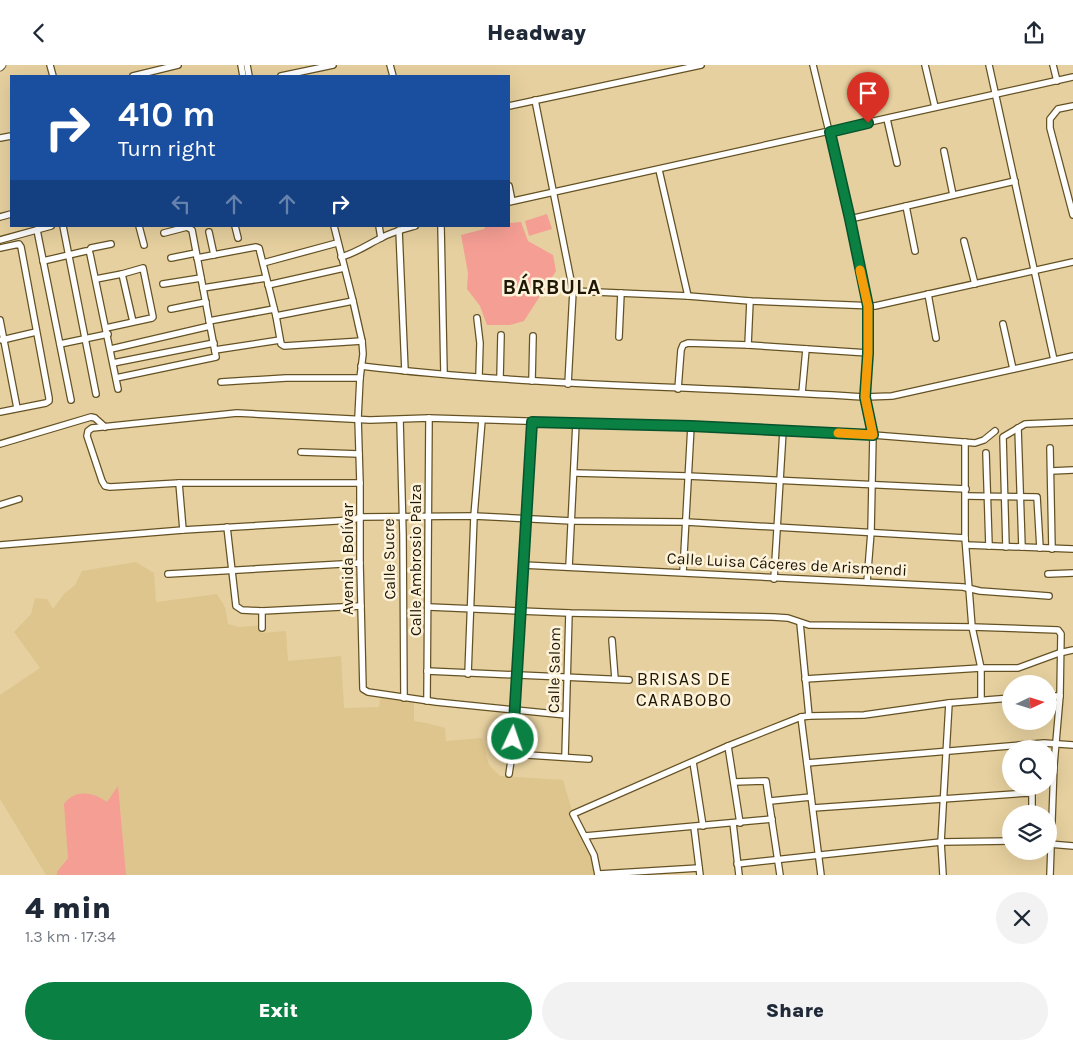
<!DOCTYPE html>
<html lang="en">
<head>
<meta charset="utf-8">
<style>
	:root { --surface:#fff; --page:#f2f2f3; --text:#1f2937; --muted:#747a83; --accent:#0b8043 }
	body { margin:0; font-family:Karla,sans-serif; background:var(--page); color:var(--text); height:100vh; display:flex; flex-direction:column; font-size:19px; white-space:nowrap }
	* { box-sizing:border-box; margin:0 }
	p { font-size:16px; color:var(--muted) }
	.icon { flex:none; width:28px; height:28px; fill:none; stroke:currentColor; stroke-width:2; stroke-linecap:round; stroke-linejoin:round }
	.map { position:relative; height:810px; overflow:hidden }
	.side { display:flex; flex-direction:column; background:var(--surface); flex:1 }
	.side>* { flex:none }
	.guide { position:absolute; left:10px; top:10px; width:500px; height:152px; border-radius:0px; box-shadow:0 5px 20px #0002; background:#1a4fa0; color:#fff; overflow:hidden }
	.needle { width:32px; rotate:86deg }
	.buttons { position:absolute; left:1002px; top:610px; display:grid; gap:10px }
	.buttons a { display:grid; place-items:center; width:55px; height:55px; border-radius:50%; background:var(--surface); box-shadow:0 5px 20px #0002; font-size:25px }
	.pin { position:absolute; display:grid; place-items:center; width:42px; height:42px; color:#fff; margin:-51px -21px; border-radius:50% 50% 50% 0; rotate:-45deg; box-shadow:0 0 5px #0007 }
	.pin .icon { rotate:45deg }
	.me { position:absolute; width:55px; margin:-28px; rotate:3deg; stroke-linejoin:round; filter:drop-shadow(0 0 4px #0008) }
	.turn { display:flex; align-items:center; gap:18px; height:105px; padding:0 25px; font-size:22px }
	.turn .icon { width:65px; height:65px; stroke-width:2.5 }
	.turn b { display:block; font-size:35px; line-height:42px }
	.lanes { display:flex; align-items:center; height:48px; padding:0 25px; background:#0003; justify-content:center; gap:25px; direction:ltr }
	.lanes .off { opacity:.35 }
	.round { display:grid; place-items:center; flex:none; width:52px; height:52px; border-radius:26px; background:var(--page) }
	.summary { display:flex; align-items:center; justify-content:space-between; height:85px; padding:0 25px }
	h1 { font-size:30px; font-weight:800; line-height:38px }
	.cta { display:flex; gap:10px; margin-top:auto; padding:10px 25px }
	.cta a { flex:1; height:58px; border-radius:30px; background:var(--accent); color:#fff; font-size:20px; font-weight:800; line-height:58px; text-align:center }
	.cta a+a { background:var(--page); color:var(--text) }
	header { display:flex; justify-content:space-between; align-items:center; height:65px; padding:0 25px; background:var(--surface); font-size:22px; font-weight:800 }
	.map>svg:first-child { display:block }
</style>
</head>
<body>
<header><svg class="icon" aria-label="back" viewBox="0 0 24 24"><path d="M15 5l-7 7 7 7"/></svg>Headway<svg class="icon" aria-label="share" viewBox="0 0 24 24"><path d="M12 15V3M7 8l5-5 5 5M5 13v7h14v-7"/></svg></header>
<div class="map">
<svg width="1073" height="810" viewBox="0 0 1073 810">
	<rect width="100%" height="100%" fill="#e6d09f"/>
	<polygon fill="#dec58d" points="136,497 154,508 156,537 217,529 225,542 228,559 239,562 261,560 261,568 286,566 288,596 341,591 344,643 379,642 380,633 414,637 414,656 426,658 445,663 446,676 482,673 489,700 500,711 563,715 573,749 594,790 596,810 46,810 0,734 0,630 40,603 14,567 31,549 35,533 47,534 53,544 64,529 75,520 82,506"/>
	<g fill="#f59e94">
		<polygon points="547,149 552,164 529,171 525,156"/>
		<polygon points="521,157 528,176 553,190 556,206 524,256 510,260 487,260 480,241 467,224 468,208 461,170 484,164 486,161 509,161 509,158"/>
		<path d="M118,721l8,89h-69v-3l11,-14 -4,-54c11,-15 29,-12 43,-2z"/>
	</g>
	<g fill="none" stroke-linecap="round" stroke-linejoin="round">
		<defs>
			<g id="minor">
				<polyline points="50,0 53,11"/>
				<polyline points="241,0 243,11"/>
				<polyline points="247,0 249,11"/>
				<polyline points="390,0 393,11"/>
				<polyline points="813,0 850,154 868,241 868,288 865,332 873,370 871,467 867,517"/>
				<polyline points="925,0 935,42"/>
				<polyline points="989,0 1054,295"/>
				<polyline points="1053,0 1057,16"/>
				<polyline points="133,11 178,0"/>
				<polyline points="281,11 333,0"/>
				<polyline points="535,35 573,226 568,319"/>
				<polyline points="509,41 701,0"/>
				<polyline points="1073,41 1058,44 1050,54 1050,63 1073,150"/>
				<polyline points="887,54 897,98"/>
				<polyline points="0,73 11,71"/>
				<polyline points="944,86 953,130"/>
				<polyline points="659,105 688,231"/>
				<polyline points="509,121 512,136"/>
				<polyline points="509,137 1073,12"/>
				<polyline points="906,141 915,186"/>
				<polyline points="0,152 11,149"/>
				<polyline points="850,154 1015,116"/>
				<polyline points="63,161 96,329"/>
				<polyline points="139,161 144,180"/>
				<polyline points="235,161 238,173"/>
				<polyline points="334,161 353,236 362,276 363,289 360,313 358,353 360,418 360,498 363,624 368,627 436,637 566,650"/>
				<polyline points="379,161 381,173"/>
				<polyline points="441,161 444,308"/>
				<polyline points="37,165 71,335"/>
				<polyline points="399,165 405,306"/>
				<polyline points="209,167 214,190"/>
				<polyline points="0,175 51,161"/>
				<polyline points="964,176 975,219"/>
				<polyline points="0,183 19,179 21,182 49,333 49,336 46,338 0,347"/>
				<polyline points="89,186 91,183 111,179"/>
				<path d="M341,192c15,-4 26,-12 40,-19 11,-6 23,-9 34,-12"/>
				<polyline points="171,193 196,188"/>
				<polyline points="197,193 256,182 259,183 276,251 281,279 284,281 362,276"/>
				<polyline points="43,196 86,186 89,186 90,189 118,324"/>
				<polyline points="263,198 337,178"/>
				<polyline points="96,214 122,209"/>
				<polyline points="163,219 201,213"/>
				<polyline points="268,220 344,203"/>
				<polyline points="203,223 266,213"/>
				<polyline points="573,226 688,231 750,236 875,241 1073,197"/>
				<polyline points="928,229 936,273"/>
				<polyline points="171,244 206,237"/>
				<polyline points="276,251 353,236"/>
				<polyline points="477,253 480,278 479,311"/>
				<polyline points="0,255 17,343"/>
				<polyline points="209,256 274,244"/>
				<polyline points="1003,259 1013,304"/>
				<polyline points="106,263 152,253 153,252 143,203 122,209 133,257"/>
				<polyline points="619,272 621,228"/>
				<polyline points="2,275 36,267"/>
				<polyline points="60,279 108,269"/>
				<polyline points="748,280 750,236"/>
				<polyline points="111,284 210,261"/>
				<polyline points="215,285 280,275"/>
				<polyline points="113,298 214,278"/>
				<path d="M361,301c167,20 336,20 504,31l27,-1 181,-40"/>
				<polyline points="116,313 216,292 192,165 187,162 164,168"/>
				<polyline points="500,313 501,270"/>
				<polyline points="532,316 533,271"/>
				<polyline points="221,317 286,313 360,313"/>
				<polyline points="678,324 681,285 683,280 688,278 748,280 868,288"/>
				<polyline points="802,328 806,284"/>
				<polyline points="400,355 403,470 404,633"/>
				<polyline points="1018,363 1022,482"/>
				<polyline points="965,377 965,473 972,562 981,603 981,635"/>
				<polyline points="0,379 91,352 95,353 105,362"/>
				<polyline points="1050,383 1052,484"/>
				<polyline points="301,387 359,389"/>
				<polyline points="986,388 989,481"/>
				<polyline points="1051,406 1073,405"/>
				<polyline points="575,408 687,411 966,424"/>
				<polyline points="179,418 183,465"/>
				<polyline points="360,418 179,418 110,422 105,421 102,416 87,371 88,366 92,363 237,348 370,355 429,353 691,361 873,370 975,378 984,375 995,366"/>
				<polyline points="966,431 1037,432 1040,483"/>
				<polyline points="0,440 19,434"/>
				<polyline points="227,462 236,541 242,545 262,546 361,541"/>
				<polyline points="0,480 183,465 353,455 360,452 474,451 572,456 686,457 965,473"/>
				<polyline points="966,480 1073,484"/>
				<polyline points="1006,482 1003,372 1025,359 1073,357"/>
				<polyline points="523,500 963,522 980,526 1049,531"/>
				<polyline points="569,502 576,358"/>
				<polyline points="683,507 691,361"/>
				<polyline points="168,509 360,498"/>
				<polyline points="1048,509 1073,508"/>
				<polyline points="774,514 783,366"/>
				<polyline points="429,542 569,548 773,552 788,553 809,560 972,562 1058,565 1061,569 1060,631 1054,700 1050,810"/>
				<polyline points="800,558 809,651"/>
				<polyline points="262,563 262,546"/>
				<polyline points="612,575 615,614"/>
				<polyline points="427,606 629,615"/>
				<polyline points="468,609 474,451 482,355"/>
				<polyline points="805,614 981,603 1018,603 1059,588 1073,585"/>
				<polyline points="1049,631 1060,631"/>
				<polyline points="427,636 429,353"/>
				<polyline points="801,652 809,651 864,650 949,638 1011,633"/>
				<polyline points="728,681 740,758"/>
				<polyline points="512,689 589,694"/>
				<polyline points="565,692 569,548"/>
				<polyline points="693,697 703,761"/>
				<polyline points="807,698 1044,678 1073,680"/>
				<polyline points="509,709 512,689 518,610 523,500 532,357"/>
				<polyline points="734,717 766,716 780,810"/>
				<polyline points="770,736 811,732"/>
				<polyline points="813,743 1028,728 1032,729 1032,749"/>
				<polyline points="733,758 739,810"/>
				<polyline points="694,762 700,810"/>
				<polyline points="585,771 772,754"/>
				<polyline points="1049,779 1073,781"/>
				<polyline points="737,799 941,777 1011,776"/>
				<polyline points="599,809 699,803"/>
				<polyline points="598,810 594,790 573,749 728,681 801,652 821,810"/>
				<polyline points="943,810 941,777 949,638"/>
			</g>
			<polyline id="major" points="0,2 2,0"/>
		</defs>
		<use href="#minor" stroke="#655224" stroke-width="8"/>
		<use href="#major" stroke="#655224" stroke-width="9"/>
		<use href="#minor" stroke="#fff" stroke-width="5.5"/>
		<use href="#major" stroke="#fff" stroke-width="7"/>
	</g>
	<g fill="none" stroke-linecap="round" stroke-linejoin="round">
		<defs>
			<polyline id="route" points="513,674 532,357 691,361 873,370 865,332 868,288 868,241 850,154 830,67 868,58"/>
		</defs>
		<use href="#route" stroke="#07532c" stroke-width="12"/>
		<use href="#route" stroke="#0b8043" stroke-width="9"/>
		<polyline stroke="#f59e0b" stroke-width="9" points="838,368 873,370 865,332 868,288 868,241 860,205"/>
	</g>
	<g text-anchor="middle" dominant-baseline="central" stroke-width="5" stroke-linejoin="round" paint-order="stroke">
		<g font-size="16" fill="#1f1705" stroke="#fdf2da">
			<text transform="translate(347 494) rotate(-90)">Avenida Bolívar</text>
			<text transform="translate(389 494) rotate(-91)">Calle Sucre</text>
			<text transform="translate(415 495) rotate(-90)">Calle Ambrosio Palza</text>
			<text transform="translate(787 499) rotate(3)">Calle Luisa Cáceres de Arismendi</text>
			<text transform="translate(554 605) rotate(-89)">Calle Salom</text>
		</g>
		<g font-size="18" letter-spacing="1" fill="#1f1705" stroke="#fdf2da">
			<text x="684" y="614">BRISAS DE<tspan x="684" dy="21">CARABOBO</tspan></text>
		</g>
		<g font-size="21" font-weight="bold" letter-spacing="1" fill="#1f1705" stroke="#fdf2da">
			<text x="552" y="222">BÁRBULA</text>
		</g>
	</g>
</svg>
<div class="buttons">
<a><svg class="needle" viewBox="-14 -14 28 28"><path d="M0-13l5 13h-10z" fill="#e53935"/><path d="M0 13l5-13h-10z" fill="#747a83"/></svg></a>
<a><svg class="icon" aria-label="search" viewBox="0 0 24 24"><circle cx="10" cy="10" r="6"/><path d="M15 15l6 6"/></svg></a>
<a><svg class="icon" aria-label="layers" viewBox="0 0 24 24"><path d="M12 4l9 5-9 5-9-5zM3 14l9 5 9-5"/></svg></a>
</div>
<div class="pin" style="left:868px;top:58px;background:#d93025"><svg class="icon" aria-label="arrive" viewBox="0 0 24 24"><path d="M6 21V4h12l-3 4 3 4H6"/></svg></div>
<svg class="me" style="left:513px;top:674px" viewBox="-20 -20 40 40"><circle r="17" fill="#0b8043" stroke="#fff" stroke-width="3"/><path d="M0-11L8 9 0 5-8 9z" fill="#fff"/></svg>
<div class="guide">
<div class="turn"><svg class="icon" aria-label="right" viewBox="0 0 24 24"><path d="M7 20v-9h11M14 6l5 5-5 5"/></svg><div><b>410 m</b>Turn right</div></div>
<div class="lanes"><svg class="icon off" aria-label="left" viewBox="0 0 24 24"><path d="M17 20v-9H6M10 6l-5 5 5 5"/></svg><svg class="icon off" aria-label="ahead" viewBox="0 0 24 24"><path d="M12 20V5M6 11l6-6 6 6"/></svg><svg class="icon off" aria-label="ahead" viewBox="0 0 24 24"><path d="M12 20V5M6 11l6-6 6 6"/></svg><svg class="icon" aria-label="right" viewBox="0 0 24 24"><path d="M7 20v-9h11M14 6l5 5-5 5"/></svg></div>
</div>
</div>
<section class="side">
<div class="summary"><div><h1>4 min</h1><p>1.3 km · 17:34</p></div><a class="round"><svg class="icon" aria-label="close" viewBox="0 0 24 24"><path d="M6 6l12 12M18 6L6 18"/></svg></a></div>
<div class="cta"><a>Exit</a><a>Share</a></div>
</section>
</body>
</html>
